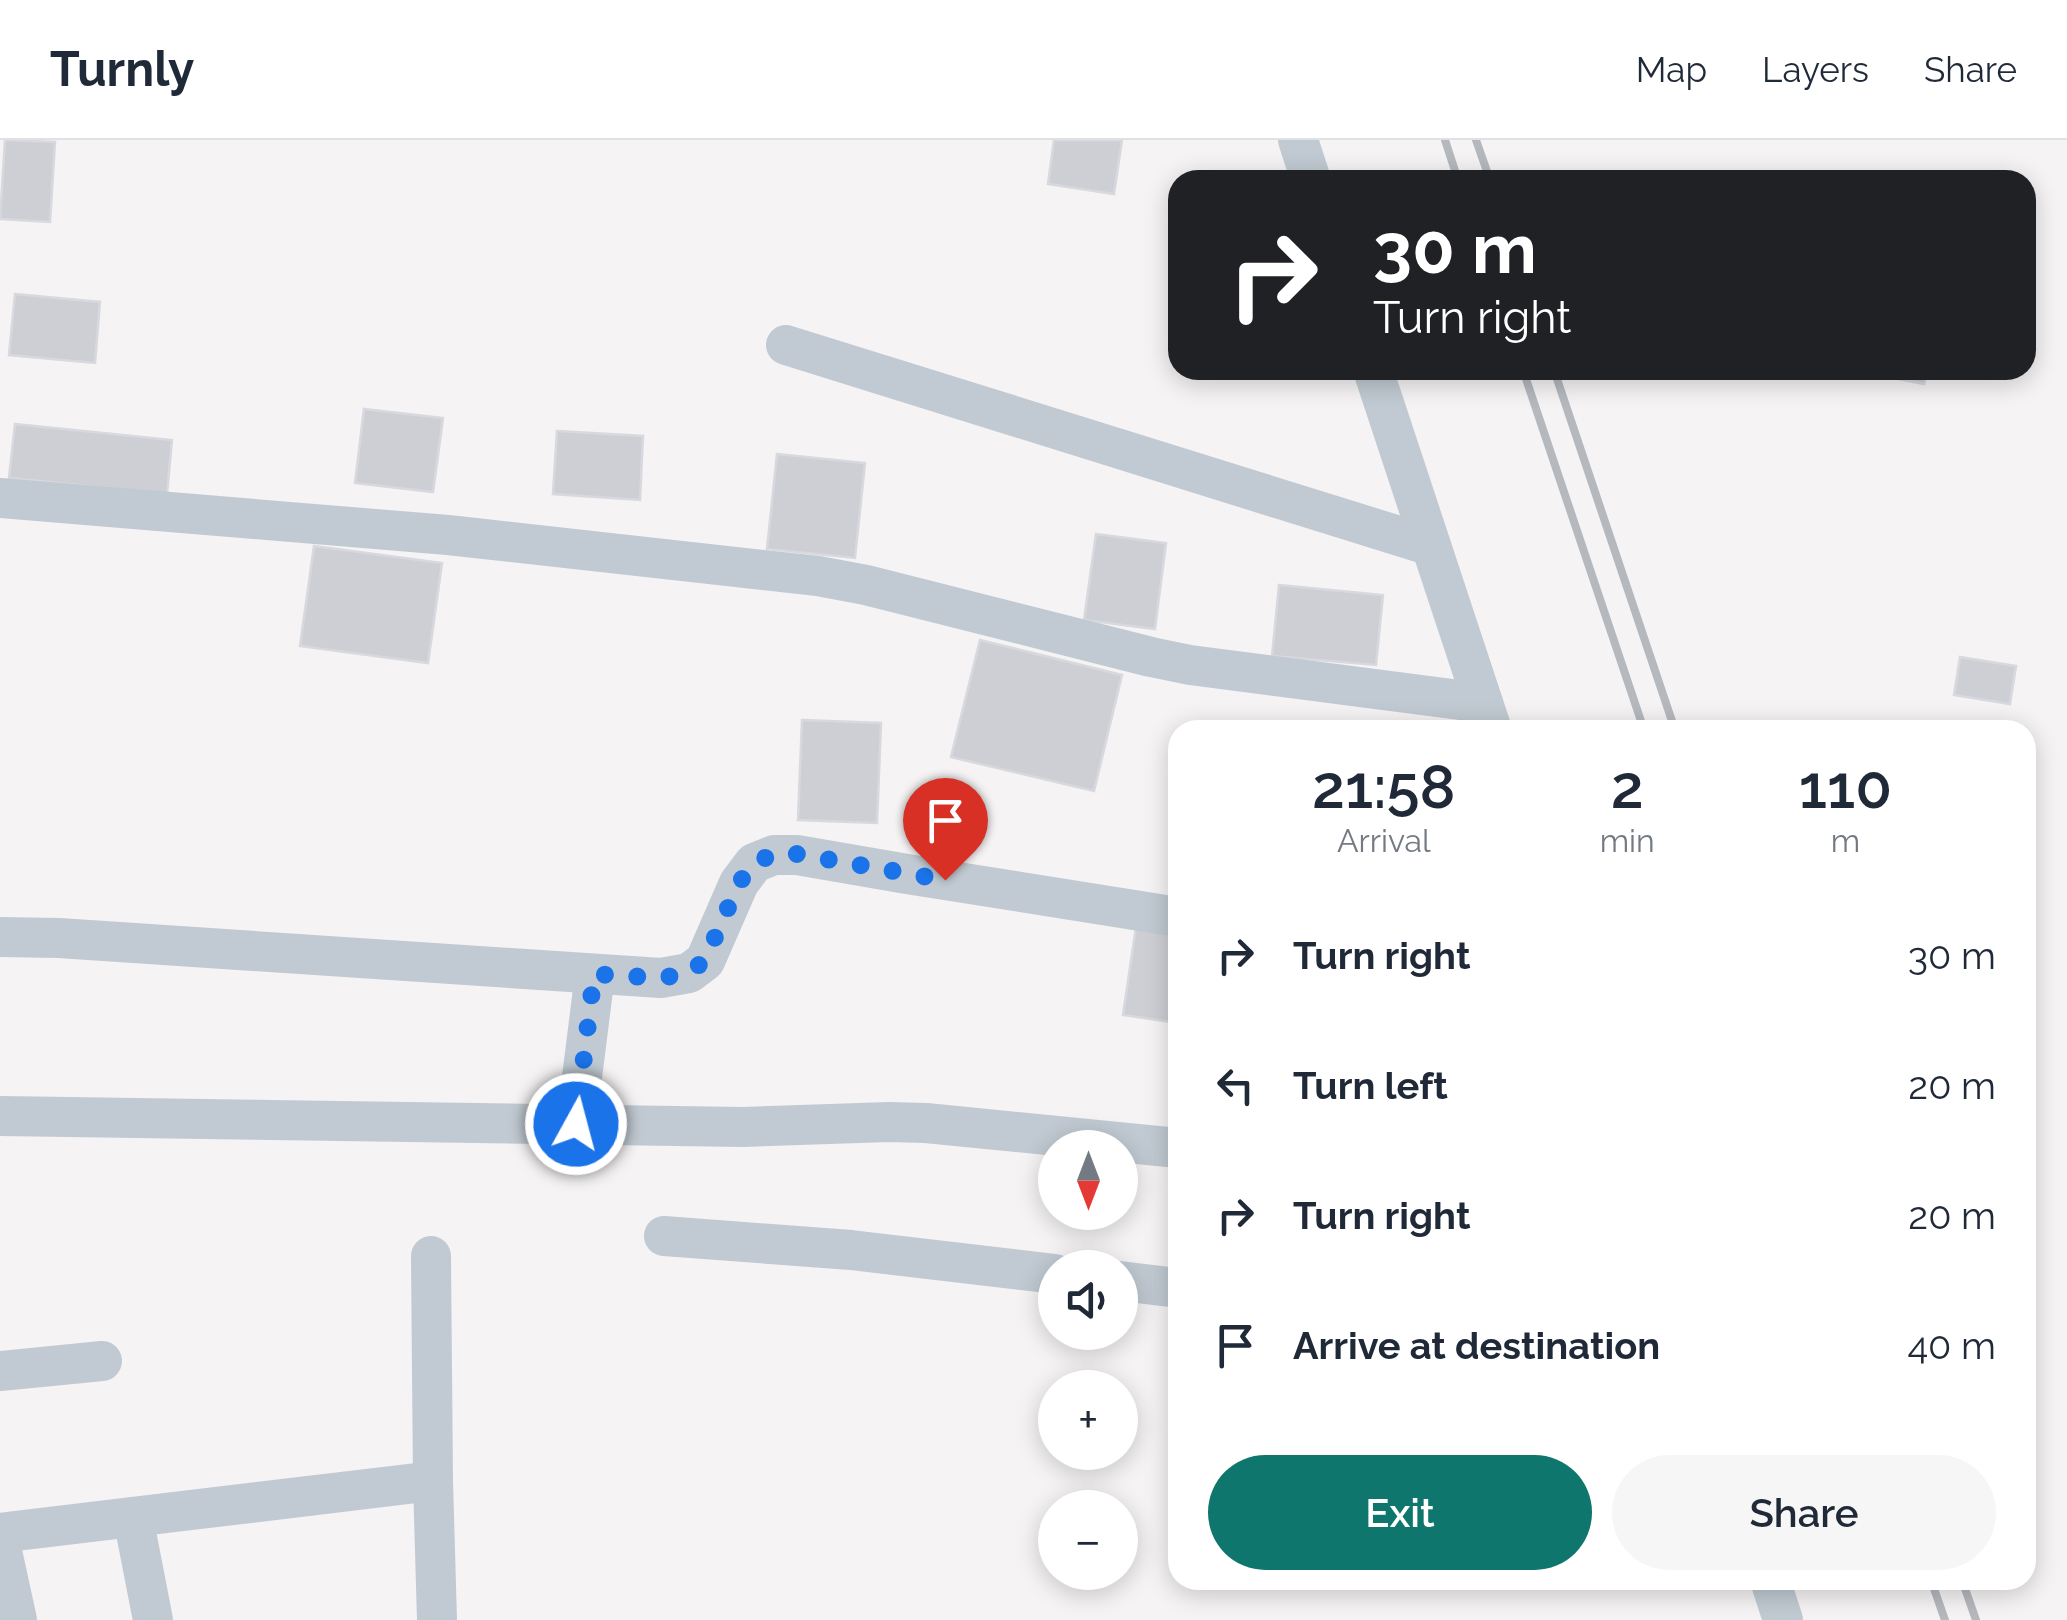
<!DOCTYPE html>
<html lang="en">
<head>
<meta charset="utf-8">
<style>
	:root { --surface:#fff; --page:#f6f6f7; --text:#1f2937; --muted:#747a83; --line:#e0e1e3; --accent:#0f766e }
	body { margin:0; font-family:Raleway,sans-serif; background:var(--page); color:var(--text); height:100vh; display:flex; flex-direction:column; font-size:38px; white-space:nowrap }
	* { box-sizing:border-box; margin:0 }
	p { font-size:32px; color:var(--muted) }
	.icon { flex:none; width:55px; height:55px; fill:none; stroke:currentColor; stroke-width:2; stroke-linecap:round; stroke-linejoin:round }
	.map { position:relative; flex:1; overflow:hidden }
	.panel { position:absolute; left:1168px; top:580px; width:868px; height:870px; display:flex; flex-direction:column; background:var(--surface); border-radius:30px; box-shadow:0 5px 25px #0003 }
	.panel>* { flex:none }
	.top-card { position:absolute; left:1168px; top:30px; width:868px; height:210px; border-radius:30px; box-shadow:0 5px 25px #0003; background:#202124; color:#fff; overflow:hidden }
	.needle { width:65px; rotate:180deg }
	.tools { position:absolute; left:1038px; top:990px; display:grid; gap:20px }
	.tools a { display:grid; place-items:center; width:100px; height:100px; border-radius:50%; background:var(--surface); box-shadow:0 5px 25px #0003; font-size:50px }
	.pin { position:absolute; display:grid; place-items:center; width:85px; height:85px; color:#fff; margin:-102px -42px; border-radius:50% 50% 50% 0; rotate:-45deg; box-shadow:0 0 10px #0007 }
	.pin .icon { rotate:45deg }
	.me { position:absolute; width:110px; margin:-55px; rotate:7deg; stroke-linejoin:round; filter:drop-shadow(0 0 8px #0008) }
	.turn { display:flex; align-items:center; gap:35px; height:210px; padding:0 40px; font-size:45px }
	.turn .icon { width:130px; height:130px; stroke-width:2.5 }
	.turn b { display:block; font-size:70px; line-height:85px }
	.eta { display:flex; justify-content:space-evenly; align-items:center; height:170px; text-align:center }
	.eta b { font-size:60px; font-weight:600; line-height:70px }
	.primary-button { display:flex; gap:20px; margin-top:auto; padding:20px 40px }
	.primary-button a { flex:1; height:115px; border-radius:60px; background:var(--accent); color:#fff; font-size:40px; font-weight:600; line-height:115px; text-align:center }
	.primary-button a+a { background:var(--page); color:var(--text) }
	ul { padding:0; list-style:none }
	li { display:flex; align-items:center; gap:30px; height:130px; padding:0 40px }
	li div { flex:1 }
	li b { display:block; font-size:38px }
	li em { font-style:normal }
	header { display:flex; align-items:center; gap:60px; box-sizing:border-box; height:140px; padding:0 50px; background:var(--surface); border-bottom:2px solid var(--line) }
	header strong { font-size:48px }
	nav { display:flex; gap:55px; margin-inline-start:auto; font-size:35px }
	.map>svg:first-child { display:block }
</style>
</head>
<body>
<header>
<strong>Turnly</strong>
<nav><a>Map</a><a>Layers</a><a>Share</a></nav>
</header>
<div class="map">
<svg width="2067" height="1480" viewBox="0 0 2067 1480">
	<rect width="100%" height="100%" fill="#f5f3f3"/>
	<g fill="#cdcfd5" stroke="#d7d9de" stroke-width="2.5">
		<polygon points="5,0 55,2 50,82 0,79"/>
		<polygon points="1054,0 1122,0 1114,54 1048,44"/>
		<polygon points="15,154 100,162 95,223 9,215"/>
		<polygon points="1852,230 1927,230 1924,244"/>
		<polygon points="364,269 443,278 433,352 355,343"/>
		<polygon points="15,284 172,300 167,354 9,338"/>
		<polygon points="557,291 643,296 640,360 553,354"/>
		<polygon points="777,314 865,323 855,418 767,409"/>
		<polygon points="1096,394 1166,403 1155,489 1084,480"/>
		<polygon points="314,406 442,423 428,523 300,506"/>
		<polygon points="1279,445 1383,455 1376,525 1272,516"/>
		<polygon points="980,500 1122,535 1094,651 951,617"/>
		<polygon points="1960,517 2016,526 2010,564 1954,555"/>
		<polygon points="802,580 881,583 877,683 798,680"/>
		<polygon points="1136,787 1178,793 1178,883 1123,875"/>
	</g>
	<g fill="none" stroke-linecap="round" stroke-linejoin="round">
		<g stroke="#c1cad2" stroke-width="40">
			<polyline points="1298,0 1311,40"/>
			<polyline points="786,205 1431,406"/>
			<polyline points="1373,230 1492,590"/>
			<polyline points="0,358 448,395 818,436 866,445 1151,517 1190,525 1483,563"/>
			<polyline points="0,797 59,798 661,838 689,833 705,821 739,743 754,723 774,715 797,715 907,734 1178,777"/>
			<polyline points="0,976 743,987 889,982 926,983 1178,1008"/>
			<polyline points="576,985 595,834"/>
			<polyline points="664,1096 851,1110 1055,1134"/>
			<polyline points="431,1116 433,1341 437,1480"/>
			<polyline points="1120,1141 1178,1148"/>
			<polyline points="0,1231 102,1221"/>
			<polyline points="133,1377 153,1480"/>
			<polyline points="0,1393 433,1341"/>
			<polyline points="0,1402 17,1480"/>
			<polyline points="1770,1440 1783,1480"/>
		</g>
		<g stroke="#b5b8bd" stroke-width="8">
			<polyline points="1445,0 1458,40"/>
			<polyline points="1476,0 1490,40"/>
			<polyline points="1523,230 1644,590"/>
			<polyline points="1554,230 1675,590"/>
			<polyline points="1931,1440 1945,1480"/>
			<polyline points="1962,1440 1976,1480"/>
		</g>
	</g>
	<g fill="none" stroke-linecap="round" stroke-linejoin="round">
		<polyline stroke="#1a73e8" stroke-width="18" stroke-dasharray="0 32.4" points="576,984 594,834 661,838 689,833 705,820 739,743 754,723 774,714 797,714 945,740"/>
	</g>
</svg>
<div class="tools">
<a><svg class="needle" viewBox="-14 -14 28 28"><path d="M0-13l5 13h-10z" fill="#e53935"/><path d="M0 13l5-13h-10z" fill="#747a83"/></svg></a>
<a><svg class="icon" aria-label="sound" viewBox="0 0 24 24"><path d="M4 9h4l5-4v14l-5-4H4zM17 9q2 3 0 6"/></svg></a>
<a>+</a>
<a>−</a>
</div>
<div class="pin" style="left:945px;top:740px;background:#d93025"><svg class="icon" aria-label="arrive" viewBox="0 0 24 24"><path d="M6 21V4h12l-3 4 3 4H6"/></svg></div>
<svg class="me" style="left:576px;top:984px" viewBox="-20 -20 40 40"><circle r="17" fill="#1a73e8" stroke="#fff" stroke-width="3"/><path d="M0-11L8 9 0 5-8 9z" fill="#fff"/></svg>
<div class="top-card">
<div class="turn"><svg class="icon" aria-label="right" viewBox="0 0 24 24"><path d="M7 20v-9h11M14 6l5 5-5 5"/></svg><div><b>30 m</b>Turn right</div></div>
</div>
<section class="panel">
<div class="eta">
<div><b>21:58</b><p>Arrival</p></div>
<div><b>2</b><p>min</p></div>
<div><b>110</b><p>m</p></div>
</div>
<ul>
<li><svg class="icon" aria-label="right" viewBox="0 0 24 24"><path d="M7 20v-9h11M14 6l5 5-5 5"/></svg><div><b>Turn right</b></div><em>30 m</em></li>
<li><svg class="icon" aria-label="left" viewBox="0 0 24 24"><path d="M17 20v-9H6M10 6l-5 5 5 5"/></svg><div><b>Turn left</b></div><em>20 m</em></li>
<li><svg class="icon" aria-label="right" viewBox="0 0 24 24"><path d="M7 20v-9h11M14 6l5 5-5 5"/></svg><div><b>Turn right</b></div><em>20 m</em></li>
<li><svg class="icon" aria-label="arrive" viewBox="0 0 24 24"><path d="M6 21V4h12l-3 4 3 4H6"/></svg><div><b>Arrive at destination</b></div><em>40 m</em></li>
</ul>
<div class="primary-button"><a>Exit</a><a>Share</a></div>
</section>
</div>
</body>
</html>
